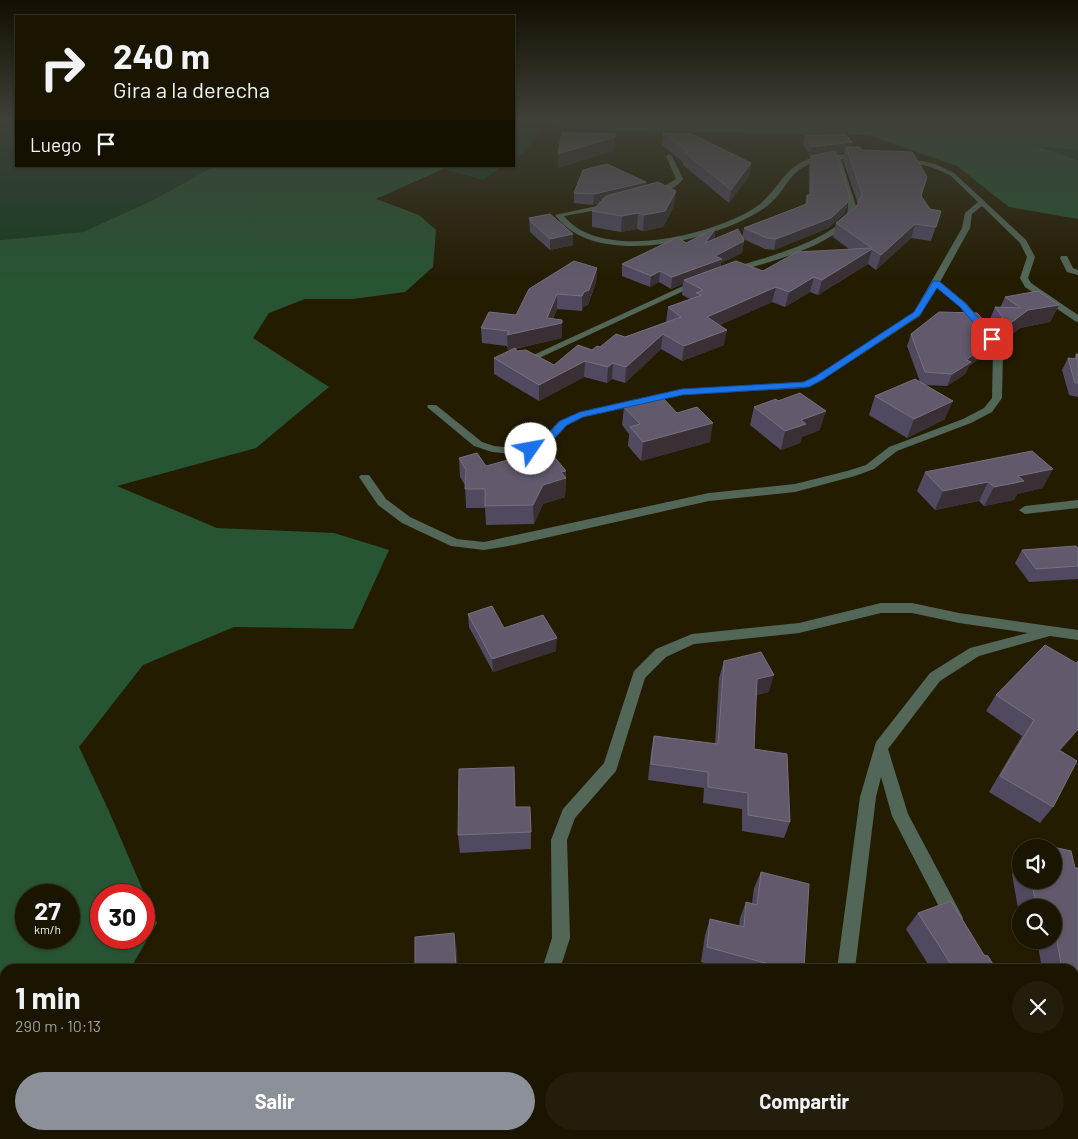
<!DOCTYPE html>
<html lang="es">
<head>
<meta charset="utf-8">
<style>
	:root { --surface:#1a1501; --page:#231e0b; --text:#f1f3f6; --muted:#9f9f99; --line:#383423; --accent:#8c9099 }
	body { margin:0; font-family:Barlow,sans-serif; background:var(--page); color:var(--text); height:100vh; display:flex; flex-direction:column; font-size:19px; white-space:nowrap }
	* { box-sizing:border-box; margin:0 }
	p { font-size:16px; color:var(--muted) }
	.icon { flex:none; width:28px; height:28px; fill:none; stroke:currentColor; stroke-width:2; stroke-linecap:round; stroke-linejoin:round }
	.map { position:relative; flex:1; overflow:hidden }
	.sheet { position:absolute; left:0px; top:964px; width:1079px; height:176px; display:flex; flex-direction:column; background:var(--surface); border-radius:15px 15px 0 0; box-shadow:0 1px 4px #0004,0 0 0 1px var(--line) }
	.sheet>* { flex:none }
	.banner { position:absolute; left:15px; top:15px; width:500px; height:152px; border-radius:0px; box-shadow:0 1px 4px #0004,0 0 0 1px var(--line); background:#1a1501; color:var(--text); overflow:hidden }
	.controls { position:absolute; left:1012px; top:839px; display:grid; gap:10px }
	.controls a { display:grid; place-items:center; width:50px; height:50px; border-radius:50%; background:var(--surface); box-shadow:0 1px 4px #0004,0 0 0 1px var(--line); font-size:25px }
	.speed { position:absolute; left:15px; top:884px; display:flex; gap:10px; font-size:25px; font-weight:700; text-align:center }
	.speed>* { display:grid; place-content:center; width:65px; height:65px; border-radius:50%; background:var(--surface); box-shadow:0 1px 4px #0004,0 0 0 1px var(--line); line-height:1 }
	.speed small { font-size:12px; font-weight:400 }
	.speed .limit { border:8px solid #d22; background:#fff; color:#111 }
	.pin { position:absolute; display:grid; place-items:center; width:42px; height:42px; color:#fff; margin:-21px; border-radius:10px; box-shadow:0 2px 8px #0006 }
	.me { position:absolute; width:55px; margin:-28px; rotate:57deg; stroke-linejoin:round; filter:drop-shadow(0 0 4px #0008) }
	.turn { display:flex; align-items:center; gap:18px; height:105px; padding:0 15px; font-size:22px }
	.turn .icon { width:65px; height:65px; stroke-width:2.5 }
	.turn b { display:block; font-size:35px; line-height:42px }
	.then { display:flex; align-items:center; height:48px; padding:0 15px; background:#0003; gap:10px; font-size:19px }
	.round { display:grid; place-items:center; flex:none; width:52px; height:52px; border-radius:26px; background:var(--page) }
	.overview { display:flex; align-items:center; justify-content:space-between; height:85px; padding:0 15px }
	h1 { font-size:30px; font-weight:700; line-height:38px }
	.action { display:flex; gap:10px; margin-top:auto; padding:10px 15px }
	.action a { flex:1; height:58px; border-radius:30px; background:var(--accent); color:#fff; font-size:20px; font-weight:700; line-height:58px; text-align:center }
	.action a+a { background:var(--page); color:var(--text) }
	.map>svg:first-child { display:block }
</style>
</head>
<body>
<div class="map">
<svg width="1078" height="1139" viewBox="0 0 1078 1139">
	<rect width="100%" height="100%" fill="#231c01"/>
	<g fill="#153d21">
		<polygon points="0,120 16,120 16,166 215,166 153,200 83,232 0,240"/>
		<polygon points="514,120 548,120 526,151 514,159"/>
		<polygon points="1033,146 1078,150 1078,160"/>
		<polygon points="444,166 503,166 483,180 443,169"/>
	</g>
	<g fill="#275433" fill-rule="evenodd">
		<polygon points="548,120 1078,120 1078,150 1036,146 1078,160 1078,219 1009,207 957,166 868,135 592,130 544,126"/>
		<path d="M215,166h229l-1,3 -67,30 43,16 17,15 -3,37 -28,25 -52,7h-48l-36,14 -16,25 76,49 -73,61 -139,38 100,42 117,5 55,17 -36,79 -119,-2 -91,38 -64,82 29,62 49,114 -27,46h-125v116l-5,1v-846l83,-8 70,-32zM26,895h43v43h-43zM101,895h43v43h-43z"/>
	</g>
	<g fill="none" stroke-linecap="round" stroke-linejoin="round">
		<g fill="#536758" fill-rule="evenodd">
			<path d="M669,154l3,2 11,23c-6,8 -22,18 -32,17v-2l25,-15 -10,-23z"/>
			<path d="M858,154l2,1v2l-19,2 15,47c-1,35 -95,59 -122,66l-4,-2 1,-2c24,-7 116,-31 117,-60 1,-16 -9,-35 -14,-49 -51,4 -40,31 -74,52 -48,30 -166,59 -205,4l56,-12h3v4l-50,9c37,47 150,19 192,-9 18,-12 27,-36 46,-45 16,-9 38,-7 56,-8z"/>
			<polygon points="903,157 935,164 954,173 1026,240 1035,257 1028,278 1031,283 1078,315 1078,322 1075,321 1025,287 1020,278 1027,257 1020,243 982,206 972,214 970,228 940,282 966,303 995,337 1003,352 1002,398 992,412 971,423 897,451 874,469 855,476 795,492 709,501 514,545 484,550 451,546 402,523 378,505 359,477 361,475 369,475 386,499 410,517 457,539 484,542 709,493 795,484 847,471 866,465 889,447 963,419 984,408 992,398 993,352 988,340 960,307 936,287 920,316 822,380 805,388 682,395 583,417 567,425 551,442 535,451 512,454 492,452 474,446 427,407 428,405 436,405 482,442 494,446 512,448 528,446 543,438 559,421 580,412 682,389 803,382 816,376 914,312 962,228 965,213 978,202 950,175 931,167 901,160 901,158"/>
			<polygon points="1061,256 1067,256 1073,268 1078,270 1078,275 1067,272 1060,258"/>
			<polygon points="696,280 703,282 524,365 521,366 516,363"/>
			<polygon points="1078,500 1078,508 1025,514 1019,510 1025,506"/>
			<polygon points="881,603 912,603 959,613 1078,630 1078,640 1050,636 979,656 940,681 888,749 908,814 960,912 963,918 960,924 954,927 948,924 892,816 881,777 876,797 855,969 837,969 860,797 876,742 930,673 970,648 1028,633 959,623 912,613 881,613 799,633 694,644 666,657 645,678 616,771 575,818 567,840 570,938 560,969 542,969 552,938 551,840 563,809 604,763 634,671 656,649 692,634 799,623"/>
			<polygon points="803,1135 824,1135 823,1139 802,1139"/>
			<rect x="1047" y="1135" width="20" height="4"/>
		</g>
	</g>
	<g fill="#514960" fill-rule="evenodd">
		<polygon points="663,133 751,163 749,176 729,203 683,165 683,162 662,145"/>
		<path d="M805,135l47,7 -1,5 11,3 59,46 9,13 11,2 -10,30 -20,-3 -35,32 -8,-6 -50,31 -8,-3 -25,15 -13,-5 -52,23 4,20 -42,16 -21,-12 -36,34 -13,-4 -5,4 -23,-6 -45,24 -45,-27v-16l19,-9 -5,1 -1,-4 -25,-3 -1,-15 35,-13 81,-47 -1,14 -8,23 -5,2 -1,4 -25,-2 -4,10 9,19 -47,11 2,2 37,14 71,-28 41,-15 2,-15 22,-8 -8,-4 1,-11 -12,5 -12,-7 -9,5 -28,-11v-12l64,-21 30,-15 -2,11 28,-2 2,-9 61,-24 2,-9h2v-29l2,-9h-2v-4l-6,-8zM844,152l-1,8 15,44 -22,19 -3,14 16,12 -86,22 -42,-4v-4l21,-10 2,-12 -1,-2 22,10 9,1 54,-22 16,-14 3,-7 -11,-53z"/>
		<polygon points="646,182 645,186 674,206 663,227 643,231 637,229 621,232 592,227 592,211 599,203 593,205 574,203 574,193"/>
		<polygon points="529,218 573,234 573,245 550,250 530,232"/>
		<polygon points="1005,297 1059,305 1050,322 1020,328 1000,343 993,333 990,350 969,366 965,374 947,386 925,385 945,419 907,438 869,415 875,396 920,382 907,346 911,334 988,324 995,307 1000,308"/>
		<polygon points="1076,354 1078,354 1078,397 1069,395 1062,370 1068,358 1074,359"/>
		<polygon points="624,407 677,413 710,442 641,461 628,446 629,434 622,425"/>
		<polygon points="754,407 820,430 802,437 800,443 781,450 750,425"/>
		<polygon points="459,458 486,466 566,471 565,497 543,504 534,524 486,525 485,508 466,508 465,485 460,477"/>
		<polygon points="925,472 1043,488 1017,494 1014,500 984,506 979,501 935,510 917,491"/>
		<polygon points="1078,548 1078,579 1029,582 1015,563 1022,550"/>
		<polygon points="468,614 504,628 556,651 493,672 469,627"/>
		<polygon points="724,661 769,692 756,695 754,749 790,822 784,838 742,831 742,809 703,803 704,788 648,780 651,752 654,736 715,744 719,678"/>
		<polygon points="1078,661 1078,730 1060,751 1053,807 1040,823 989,792 1022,736 986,711 996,695 1076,663"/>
		<polygon points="515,807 531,832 531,849 460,853 458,835"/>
		<polygon points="1035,843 1071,851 1075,868 1078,868 1078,1001 1074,1000 1074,969 1042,969 1037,940 1054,940 1054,908 1021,908 1021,926 1012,874 1020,865 1020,861 1021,859 1021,880 1054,880 1054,848 1031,848"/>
		<polygon points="761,872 804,969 726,969 701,962 705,935 710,919 739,926 740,918 746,902 752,903 754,888"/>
		<polygon points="918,913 984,955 996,969 931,969 906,929"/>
		<polygon points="894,1135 1009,1135 1009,1139 902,1139"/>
	</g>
	<g fill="#383035">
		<polygon points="615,137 614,151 558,168 558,154"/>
		<polygon points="852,142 849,152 846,147 844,152 809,157 811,147"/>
		<polygon points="751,163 749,176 729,203 731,190"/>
		<polygon points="646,182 645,192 593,205 594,194"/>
		<polygon points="676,191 674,206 663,227 643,231 644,215"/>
		<polygon points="850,197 844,214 828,228 774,250 776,239"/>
		<polygon points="638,213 637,229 621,232 622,216"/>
		<polygon points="915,224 911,238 876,270 881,255"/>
		<polygon points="716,228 714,239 705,243"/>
		<polygon points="573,234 573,245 550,250 550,239"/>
		<polygon points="744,241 742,253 721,263 720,270 684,280 683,284 671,289 672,277"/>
		<polygon points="872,249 868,264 818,295 822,280"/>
		<polygon points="597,268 596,282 588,305 583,307 582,311 582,296"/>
		<polygon points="660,271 659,282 650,287 651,276"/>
		<polygon points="814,277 810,292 785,307 789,292"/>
		<polygon points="776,287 772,302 704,332 707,317"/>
		<polygon points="557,294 557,309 550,326 562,323 562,338 508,350 507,335 547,318"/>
		<polygon points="1059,305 1050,322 1020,328 1000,343 1008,325 1028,310"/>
		<polygon points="727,330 724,345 682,361 684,346"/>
		<polygon points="663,334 661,349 625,383 626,367"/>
		<polygon points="995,338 990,350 969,366 965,374 947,386 952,374 966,360"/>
		<polygon points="585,361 584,377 539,401 539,385"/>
		<polygon points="613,363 612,379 607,383 608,367"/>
		<polygon points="953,401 945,419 907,438 914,419"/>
		<polygon points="826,411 820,430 802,437 800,443 781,450 785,431 801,420"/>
		<polygon points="713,423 710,442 641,461 643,442"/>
		<polygon points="1053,469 1043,488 1017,494 1014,500 984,506 994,487 1018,476"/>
		<polygon points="566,471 565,497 543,504 534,524 533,505 543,485 561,472"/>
		<polygon points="988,482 979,501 935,510 943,491"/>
		<polygon points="557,638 556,651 493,672 492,659"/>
		<polygon points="774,675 769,692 751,696 757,679"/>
		<polygon points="1078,729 1078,730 1073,735 1046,767 1059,750"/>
		<polygon points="454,933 457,949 458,969 456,969"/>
	</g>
	<g fill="#625a6c" stroke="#77707d">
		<polygon points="562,132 615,134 615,137 558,154"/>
		<polygon points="663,133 692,134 751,163 731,190 684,152 688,152"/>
		<polygon points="805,135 846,135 852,142 811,147 811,143"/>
		<polygon points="846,147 859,147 862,150 912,152 915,156 927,177 921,196 930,209 941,211 936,227 915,224 881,255 872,249 822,280 814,277 789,292 776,287 707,317 727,330 684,346 663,334 626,367 613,363 608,367 585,361 539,385 494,358 515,348 517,351 526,350 554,365 578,345 592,350 597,346 600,347 616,334 625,337 681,317 668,307 702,295 696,293 703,290 684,280 736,261 763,271 797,252 872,248 836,223 857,206 862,194"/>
		<polygon points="835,151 850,197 847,203 831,218 776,239 767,238 744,228 807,204 807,195 811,195 811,156"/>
		<polygon points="607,164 646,182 594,194 574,193 583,170"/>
		<polygon points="658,182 676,191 665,211 644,215 638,213 622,216 592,211 606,196"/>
		<polygon points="550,214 573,234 550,239 530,221 532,220 529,218"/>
		<polygon points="716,228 705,243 738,229 744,241 715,256 722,259 672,277 660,271 651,276 622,264 678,237 686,243"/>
		<polygon points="574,261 597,268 589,290 584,292 582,296 557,294 547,318 562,320 562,323 507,335 509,331 481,328 489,312 516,315 529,289"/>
		<polygon points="1038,291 1059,305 1028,310 1008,325 995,307 1021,308 1005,297"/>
		<polygon points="939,312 977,313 991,329 995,338 966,360 971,362 952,374 925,372 911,334"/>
		<polygon points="1076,354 1078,354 1078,383 1075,383 1068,358 1077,359"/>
		<polygon points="915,379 953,401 914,419 875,396"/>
		<polygon points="800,393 826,411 801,420 806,424 785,431 754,407 776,399 778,401"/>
		<polygon points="663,398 677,413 697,407 713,423 643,442 630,427 640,424 624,407"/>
		<polygon points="548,449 566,471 561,472 566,478 543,485 533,505 485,506 485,489 465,489 466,470 459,458 477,453 486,466"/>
		<polygon points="1032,451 1053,469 1018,476 1024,481 994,487 988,482 943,491 925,472"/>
		<polygon points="1076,546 1078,548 1078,566 1036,569 1022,550"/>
		<polygon points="492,606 504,628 543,615 557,638 492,659 468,614"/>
		<polygon points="1045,645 1076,663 1078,661 1078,729 1059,750 1077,761 1053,807 1000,776 1034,720 996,695"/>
		<polygon points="761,652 774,675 757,679 754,749 787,754 790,822 748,815 748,793 708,787 708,772 651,764 654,736 718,744 724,661"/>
		<polygon points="514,767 515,807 530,807 531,832 458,835 459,769"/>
		<polygon points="1035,843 1071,851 1075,868 1078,868 1078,982 1074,981 1074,969 1062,969 1054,925 1054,908 1037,908 1031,880 1054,880 1054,848 1035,848"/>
		<polygon points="761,872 809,884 804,969 787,969 707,947 710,919 744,927 746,902 757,905"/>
		<polygon points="951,901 984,955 988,956 996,969 954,969 918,913"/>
		<polygon points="454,933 456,969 415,969 415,937"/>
		<polygon points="666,1135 761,1135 759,1139 663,1139"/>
		<polygon points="925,1135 1009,1135 1009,1139 924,1139"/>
	</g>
	<linearGradient id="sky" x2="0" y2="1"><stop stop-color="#130f01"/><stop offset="0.43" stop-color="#3f4038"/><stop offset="1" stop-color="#3f4038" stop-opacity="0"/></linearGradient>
	<rect width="1078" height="279" fill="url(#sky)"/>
	<polygon fill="#1a73e8" stroke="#114b97" points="933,281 939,281 966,304 995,337 995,341 989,341 960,307 937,288 920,315 822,380 809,387 682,395 583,417 567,425 551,442 531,452 527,449 544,438 560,421 580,412 682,389 804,382 816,376 914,312"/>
</svg>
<div class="controls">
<a><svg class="icon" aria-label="sound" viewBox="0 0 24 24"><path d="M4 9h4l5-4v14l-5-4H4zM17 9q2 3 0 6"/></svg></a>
<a><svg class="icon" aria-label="search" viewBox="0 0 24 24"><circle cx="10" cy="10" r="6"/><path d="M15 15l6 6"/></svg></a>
</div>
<div class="speed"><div>27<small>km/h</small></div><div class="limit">30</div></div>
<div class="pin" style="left:992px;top:339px;background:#d93025"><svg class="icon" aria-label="arrive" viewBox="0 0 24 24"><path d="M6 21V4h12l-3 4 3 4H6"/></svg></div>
<svg class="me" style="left:531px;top:449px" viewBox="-20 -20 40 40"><circle r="19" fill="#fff"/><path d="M0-13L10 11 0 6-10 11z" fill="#1a73e8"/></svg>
<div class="banner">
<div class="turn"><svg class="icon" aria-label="right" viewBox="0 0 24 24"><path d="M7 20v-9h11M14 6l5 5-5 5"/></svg><div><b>240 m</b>Gira a la derecha</div></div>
<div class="then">Luego<svg class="icon" aria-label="arrive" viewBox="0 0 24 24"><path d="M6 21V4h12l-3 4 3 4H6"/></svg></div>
</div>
<section class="sheet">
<div class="overview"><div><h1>1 min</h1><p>290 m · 10:13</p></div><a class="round"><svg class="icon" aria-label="close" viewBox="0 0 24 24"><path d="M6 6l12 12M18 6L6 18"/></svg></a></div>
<div class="action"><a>Salir</a><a>Compartir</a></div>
</section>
</div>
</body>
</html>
